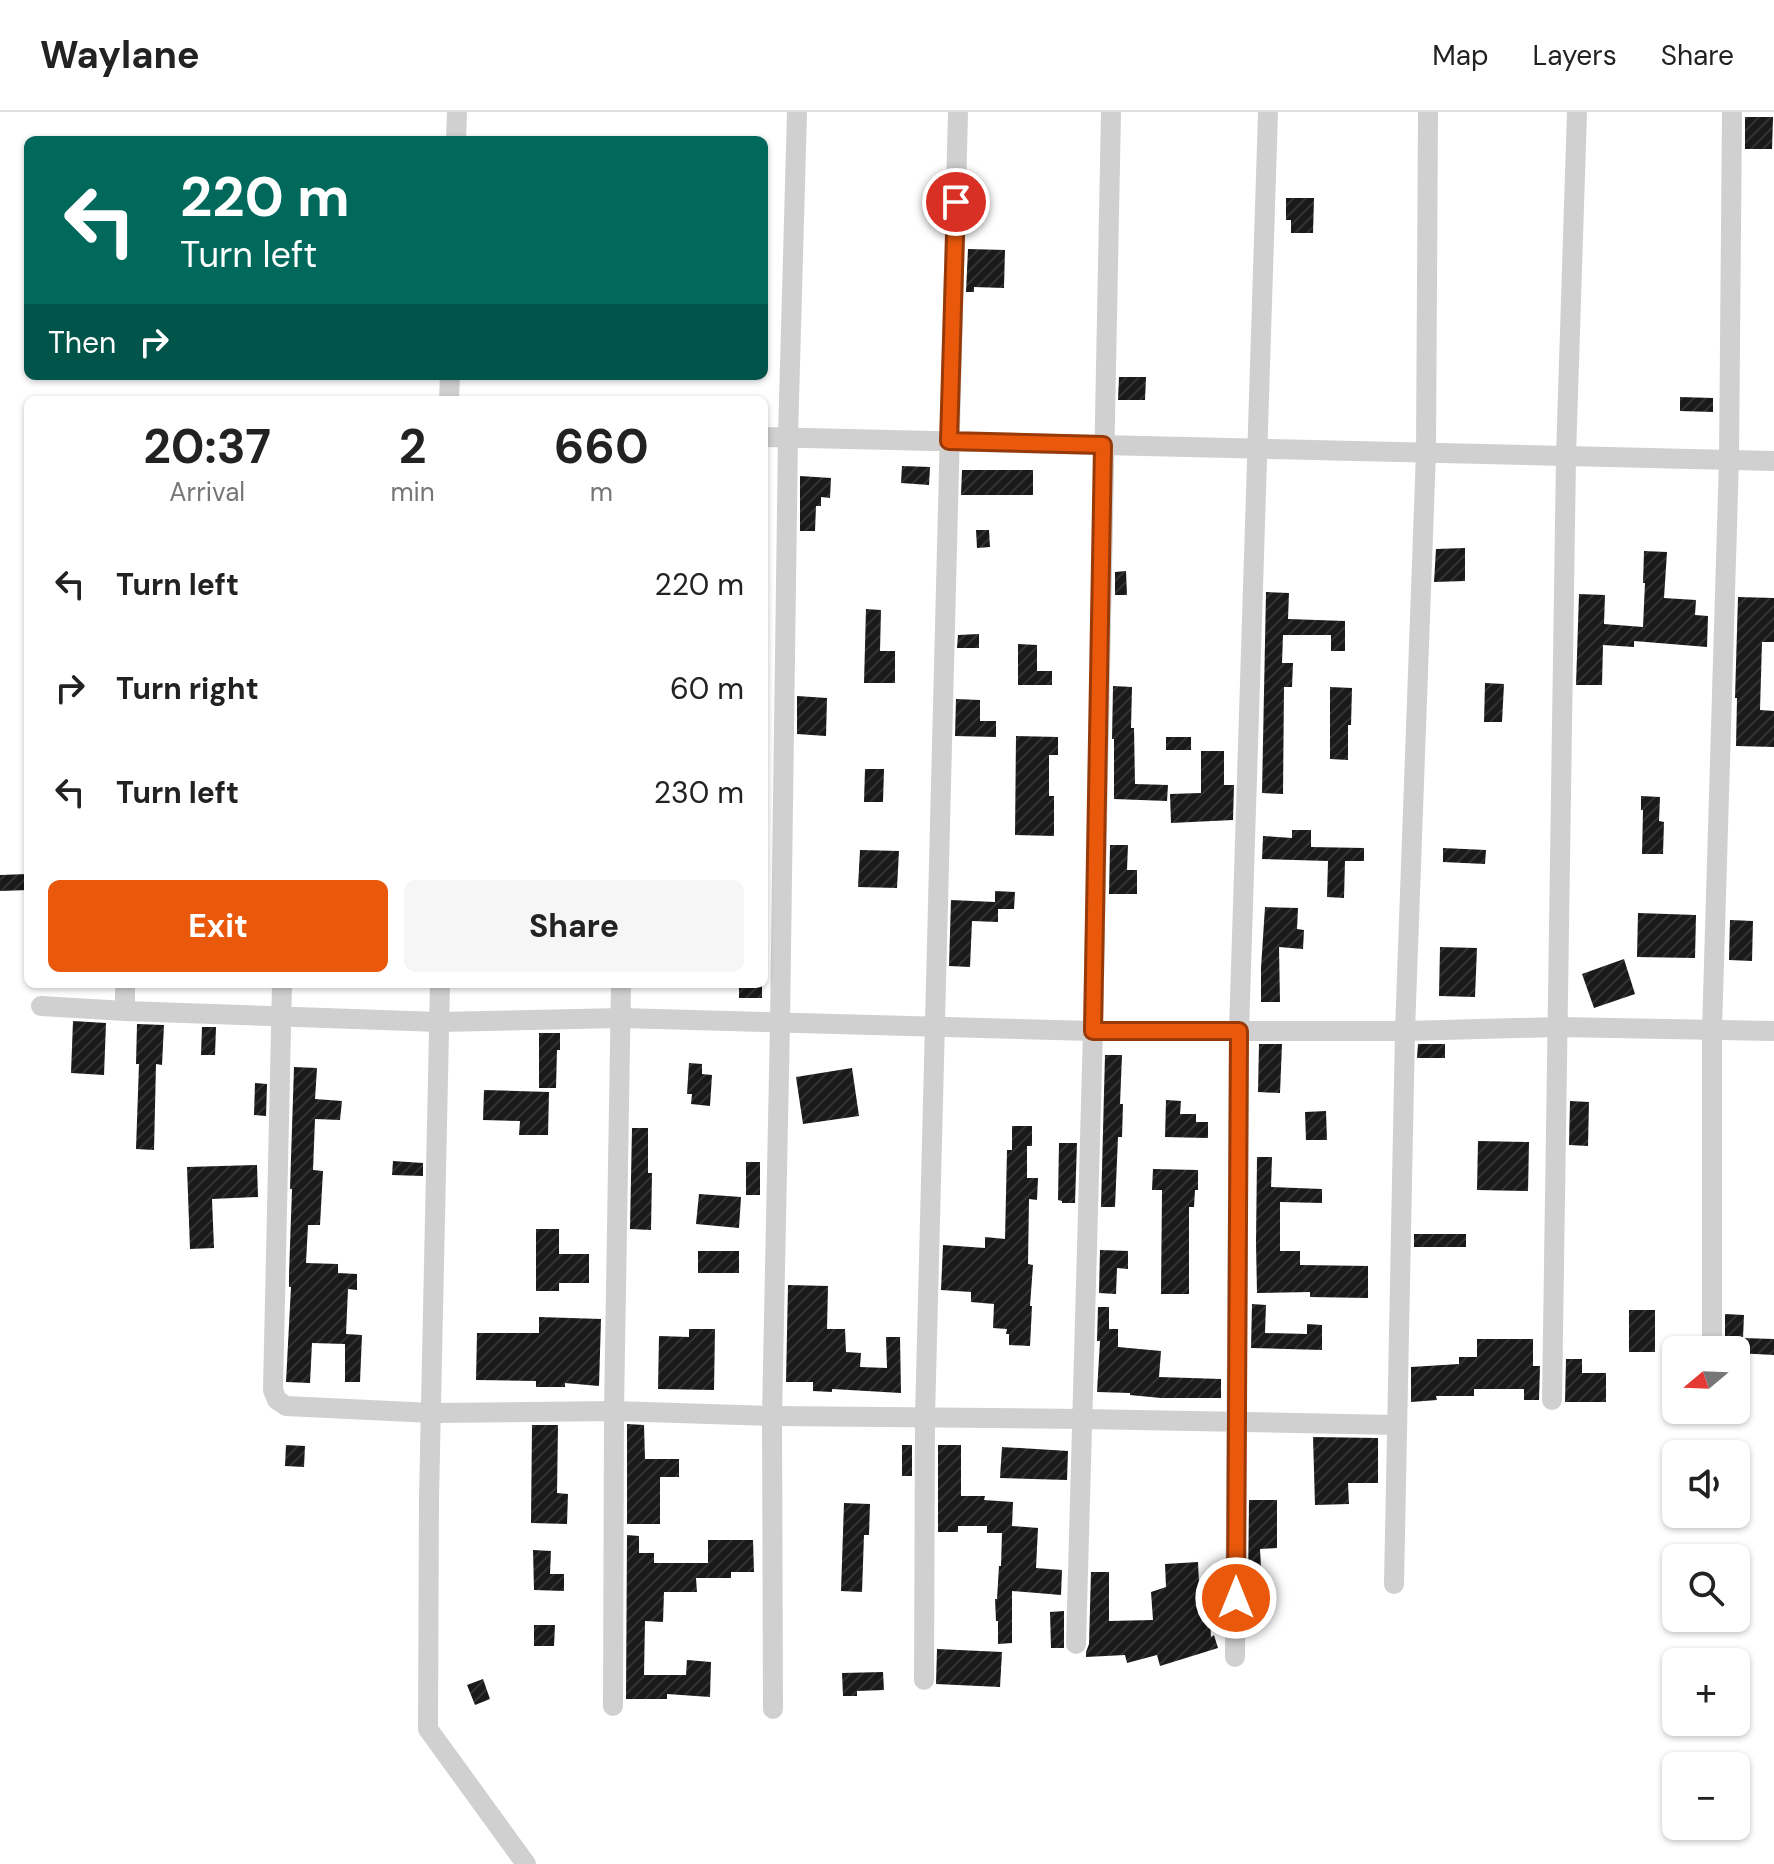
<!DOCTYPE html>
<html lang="en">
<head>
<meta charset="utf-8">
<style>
	:root { --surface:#fff; --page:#f6f6f6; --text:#222; --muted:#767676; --line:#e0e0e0; --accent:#ea580c }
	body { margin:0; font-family:"DM Sans",sans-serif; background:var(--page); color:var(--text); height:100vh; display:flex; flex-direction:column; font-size:30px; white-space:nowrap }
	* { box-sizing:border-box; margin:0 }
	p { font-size:26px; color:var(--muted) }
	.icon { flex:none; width:44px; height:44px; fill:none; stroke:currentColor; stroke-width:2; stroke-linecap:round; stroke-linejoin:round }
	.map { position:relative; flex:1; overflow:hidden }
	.drawer { position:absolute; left:24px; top:284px; width:744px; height:592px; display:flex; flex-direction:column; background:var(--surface); border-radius:12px; box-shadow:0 2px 6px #0004 }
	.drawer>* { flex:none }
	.top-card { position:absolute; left:24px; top:24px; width:744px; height:244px; border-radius:12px; box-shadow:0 2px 6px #0004; background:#00695c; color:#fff; overflow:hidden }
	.needle { width:52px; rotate:251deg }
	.controls { position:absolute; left:1662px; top:1224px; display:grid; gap:16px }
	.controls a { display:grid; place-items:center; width:88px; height:88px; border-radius:12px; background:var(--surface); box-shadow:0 2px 6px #0004; font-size:40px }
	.pin { position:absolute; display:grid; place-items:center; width:68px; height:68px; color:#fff; margin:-34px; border:4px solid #fff; border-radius:50%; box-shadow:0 2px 8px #0007 }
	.me { position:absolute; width:88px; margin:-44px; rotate:0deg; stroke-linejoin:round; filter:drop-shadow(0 0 6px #0008) }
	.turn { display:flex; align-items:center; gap:28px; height:168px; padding:0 24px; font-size:36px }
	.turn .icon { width:104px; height:104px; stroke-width:2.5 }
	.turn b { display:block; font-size:56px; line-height:68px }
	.then { display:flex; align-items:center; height:76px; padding:0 24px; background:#0003; gap:16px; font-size:30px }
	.eta { display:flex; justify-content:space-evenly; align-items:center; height:136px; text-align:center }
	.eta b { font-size:48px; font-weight:700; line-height:56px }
	.action { display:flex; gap:16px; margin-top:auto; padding:16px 24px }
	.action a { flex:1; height:92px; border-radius:12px; background:var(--accent); color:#fff; font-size:32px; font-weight:700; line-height:92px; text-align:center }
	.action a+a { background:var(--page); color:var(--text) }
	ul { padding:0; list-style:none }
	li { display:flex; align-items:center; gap:24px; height:104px; padding:0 24px }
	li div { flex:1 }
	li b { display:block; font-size:30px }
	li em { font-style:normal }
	header { display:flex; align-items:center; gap:48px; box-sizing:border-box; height:112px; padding:0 40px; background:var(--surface); border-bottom:2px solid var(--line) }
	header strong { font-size:38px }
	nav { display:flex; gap:44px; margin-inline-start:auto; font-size:28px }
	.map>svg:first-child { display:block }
</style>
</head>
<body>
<header>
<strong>Waylane</strong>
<nav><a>Map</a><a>Layers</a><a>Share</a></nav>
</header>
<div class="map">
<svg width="1774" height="1752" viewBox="0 0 1774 1752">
	<defs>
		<pattern id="building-hatch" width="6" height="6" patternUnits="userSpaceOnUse" patternTransform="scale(2)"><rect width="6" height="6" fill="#1a1a1a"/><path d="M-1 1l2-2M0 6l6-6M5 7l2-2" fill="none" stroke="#333"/></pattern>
	</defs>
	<rect width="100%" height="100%" fill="#fff"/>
	<g fill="url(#building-hatch)">
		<polygon points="1745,5 1773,5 1772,37 1745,37"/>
		<polygon points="1286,86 1314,86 1313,121 1291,121 1291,108 1286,108"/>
		<polygon points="968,137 1005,138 1004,176 974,175 974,180 966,180"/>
		<polygon points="1119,265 1146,265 1145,288 1118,288"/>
		<polygon points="1680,285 1713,286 1713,300 1680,299"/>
		<polygon points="902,354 930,355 929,373 901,371"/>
		<polygon points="962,358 1033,358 1033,383 961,383"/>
		<polygon points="800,364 831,366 830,386 821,385 821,394 816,394 815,419 800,419"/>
		<polygon points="976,418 989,418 990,435 977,436"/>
		<polygon points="1465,436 1465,469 1434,470 1436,437"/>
		<polygon points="1644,439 1667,440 1664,486 1696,488 1695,503 1708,504 1707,535 1634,529 1634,535 1603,533 1602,573 1576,573 1579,482 1605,483 1604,512 1643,515 1645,471 1643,471"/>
		<polygon points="1126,459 1127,483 1115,483 1115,460"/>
		<polygon points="1266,480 1289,481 1288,507 1345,509 1345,539 1331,539 1331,523 1283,523 1282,551 1293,551 1292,575 1284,575 1283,682 1262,681"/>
		<polygon points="1738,485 1774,486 1774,530 1762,530 1760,598 1774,599 1774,635 1736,634 1737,586 1735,586"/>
		<polygon points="866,497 881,498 880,539 895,539 895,571 864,571"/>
		<polygon points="979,522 979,536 957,536 958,523"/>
		<polygon points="1018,532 1037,533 1037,559 1052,559 1052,573 1018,573"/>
		<polygon points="1485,571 1504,572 1502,610 1484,610"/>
		<polygon points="1113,574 1132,575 1131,616 1134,616 1135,672 1168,673 1167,689 1114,687 1114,627 1112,627"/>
		<polygon points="1330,575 1352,576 1351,613 1348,613 1348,648 1330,647"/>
		<polygon points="797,584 827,586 826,624 797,622"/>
		<polygon points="956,587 980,588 980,609 996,609 996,625 955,624"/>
		<polygon points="1016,624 1058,625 1058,643 1049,643 1049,684 1054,684 1054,724 1015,723"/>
		<rect x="1166" y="625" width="25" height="13"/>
		<polygon points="1201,639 1224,639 1224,673 1234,673 1233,708 1171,711 1170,682 1201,681"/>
		<polygon points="865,657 884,657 883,690 864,690"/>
		<polygon points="1641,684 1660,685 1659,709 1664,710 1663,742 1642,742 1643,698 1641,698"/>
		<polygon points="1292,718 1311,718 1311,735 1364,736 1364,749 1345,749 1344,786 1327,785 1328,749 1262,747 1263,724 1292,726"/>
		<polygon points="1110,733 1128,733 1127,758 1137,758 1137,782 1109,782"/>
		<polygon points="1443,736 1486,738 1485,752 1443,750"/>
		<polygon points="860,738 899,739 897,776 858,775"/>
		<polygon points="28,762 28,778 0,779 0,763"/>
		<polygon points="995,779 1015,780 1014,797 998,797 998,810 972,809 970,855 949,854 951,788 995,790"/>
		<polygon points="1265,795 1298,796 1297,817 1304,818 1303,837 1279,835 1280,890 1261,890 1261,856"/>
		<polygon points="1638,801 1696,803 1695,846 1637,845"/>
		<polygon points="1730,808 1753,809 1752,849 1729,848"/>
		<polygon points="1440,835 1477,836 1475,885 1439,884"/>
		<polygon points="1624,847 1635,882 1594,896 1582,862"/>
		<rect x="739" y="872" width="23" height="14"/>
		<polygon points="73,909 106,911 104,963 71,961"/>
		<polygon points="137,912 164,913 162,953 156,952 154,1038 136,1037 139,952 136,952"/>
		<polygon points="202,915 216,915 215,943 201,943"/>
		<polygon points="539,921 560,921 560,938 557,938 556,976 539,976"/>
		<polygon points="1259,932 1282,932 1280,981 1258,980"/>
		<polygon points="1418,932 1445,932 1445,946 1417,946"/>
		<polygon points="1105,943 1122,943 1120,992 1123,992 1122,1025 1118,1025 1115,1095 1101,1095"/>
		<polygon points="689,951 702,952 702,962 712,963 710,994 691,992 692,982 687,982"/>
		<polygon points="294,955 317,956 315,987 342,989 340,1008 315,1007 313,1058 323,1059 320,1113 308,1113 306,1151 338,1152 338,1161 357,1162 357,1178 348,1177 346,1222 362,1223 360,1270 345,1270 345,1232 312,1231 310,1271 286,1270 291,1175 289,1175 289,1163 292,1077 290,1077"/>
		<polygon points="852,956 859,1004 803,1012 796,965"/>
		<polygon points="255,971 267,972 266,1004 254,1003"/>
		<polygon points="484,978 549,980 548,1023 519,1023 520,1009 483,1008"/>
		<polygon points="1166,988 1181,989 1180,1002 1196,1002 1196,1010 1208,1010 1208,1026 1165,1025"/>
		<polygon points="1570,989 1589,990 1588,1034 1569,1033"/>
		<polygon points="1326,999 1327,1028 1306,1028 1305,1000"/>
		<polygon points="1012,1014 1032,1014 1032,1034 1027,1034 1027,1066 1038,1066 1037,1088 1029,1087 1028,1152 1033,1153 1030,1194 1032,1194 1030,1234 1009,1233 1009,1222 1006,1222 1007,1217 993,1216 994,1192 971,1190 971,1180 941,1178 943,1133 985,1136 985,1125 1005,1127 1007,1038 1012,1038"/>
		<polygon points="632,1016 648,1016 648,1061 652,1061 651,1118 630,1117"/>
		<polygon points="1478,1029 1529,1030 1528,1079 1477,1078"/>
		<polygon points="1059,1031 1077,1031 1075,1091 1062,1091 1062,1089 1058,1088"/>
		<polygon points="1257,1045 1272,1045 1271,1075 1322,1077 1322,1091 1280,1090 1280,1139 1300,1139 1300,1153 1368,1154 1368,1186 1310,1185 1310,1180 1257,1181 1256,1131"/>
		<polygon points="393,1049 423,1051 423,1064 392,1063"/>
		<rect x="746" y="1050" width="14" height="33"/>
		<polygon points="257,1053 258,1085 212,1087 214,1136 190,1137 187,1055"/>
		<polygon points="1153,1057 1198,1058 1198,1078 1195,1078 1194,1095 1189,1095 1189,1182 1161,1182 1162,1078 1152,1078"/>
		<polygon points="699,1082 741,1085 739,1116 696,1112"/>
		<polygon points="536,1117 559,1117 559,1142 589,1142 589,1171 559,1171 559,1179 536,1179"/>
		<rect x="1414" y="1122" width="52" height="13"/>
		<polygon points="1100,1138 1128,1139 1128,1157 1117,1156 1116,1182 1099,1181"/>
		<rect x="698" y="1139" width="41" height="22"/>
		<polygon points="788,1173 828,1174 827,1217 845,1217 846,1240 861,1241 860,1255 887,1256 886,1225 900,1225 901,1281 832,1277 832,1280 813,1279 813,1270 786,1270"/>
		<polygon points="1252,1192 1266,1193 1265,1221 1307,1222 1307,1212 1322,1213 1322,1238 1251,1236"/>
		<polygon points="1098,1195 1109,1195 1109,1217 1118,1217 1118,1235 1161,1239 1159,1265 1221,1267 1221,1286 1161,1286 1130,1283 1130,1281 1097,1280 1100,1229 1097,1229"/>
		<rect x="1629" y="1198" width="26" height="42"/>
		<polygon points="1725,1202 1744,1203 1743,1226 1774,1227 1774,1243 1736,1241 1736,1238 1725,1238"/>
		<polygon points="539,1205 601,1207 599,1274 565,1271 565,1275 536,1275 536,1269 476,1268 477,1221 539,1221"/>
		<polygon points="689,1217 715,1217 714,1278 658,1277 659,1224 689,1225"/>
		<polygon points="1477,1227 1533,1227 1533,1254 1540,1254 1539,1288 1524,1288 1524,1277 1474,1277 1474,1284 1436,1284 1437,1288 1411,1290 1411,1255 1459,1252 1459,1245 1477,1245"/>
		<polygon points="1566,1247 1582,1247 1582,1261 1606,1261 1606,1290 1565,1290"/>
		<polygon points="627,1312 644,1313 645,1347 679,1347 679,1365 660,1365 660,1412 627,1412"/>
		<polygon points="532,1313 558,1313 557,1381 568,1382 567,1412 531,1411"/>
		<polygon points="1313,1325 1378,1326 1378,1371 1348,1371 1349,1392 1315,1393"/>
		<polygon points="286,1333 305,1334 304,1355 285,1354"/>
		<rect x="902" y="1333" width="10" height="31"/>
		<polygon points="938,1333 961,1333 961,1384 985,1384 984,1388 1013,1390 1012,1414 1038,1416 1036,1456 1062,1458 1061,1483 1012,1479 1012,1531 998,1532 998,1509 996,1509 995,1487 997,1487 999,1454 1001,1454 1002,1421 987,1421 987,1414 958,1414 958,1420 938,1420"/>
		<polygon points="1002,1335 1068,1339 1067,1368 1000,1366"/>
		<polygon points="1249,1388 1277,1388 1277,1436 1260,1437 1262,1473 1248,1474"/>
		<polygon points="844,1391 870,1392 869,1423 864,1423 862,1480 841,1479"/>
		<polygon points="627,1423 639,1424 639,1441 654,1441 654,1451 708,1451 708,1428 753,1428 754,1460 731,1460 731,1466 696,1466 697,1480 664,1480 663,1510 645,1509 644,1563 686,1563 687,1548 711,1550 710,1585 667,1582 667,1587 626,1587"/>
		<polygon points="533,1438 551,1439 550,1462 564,1462 564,1479 534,1478"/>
		<polygon points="1198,1450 1200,1491 1209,1491 1211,1525 1214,1523 1218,1536 1160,1554 1157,1543 1127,1551 1125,1543 1086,1545 1086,1540 1089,1532 1091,1460 1109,1460 1109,1509 1153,1508 1151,1480 1166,1475 1165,1452"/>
		<polygon points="1064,1499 1064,1536 1051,1536 1050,1500"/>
		<polygon points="534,1513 555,1513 554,1534 534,1534"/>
		<polygon points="937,1537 1002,1540 1000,1575 936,1572"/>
		<polygon points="883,1560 884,1578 857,1579 857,1584 843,1584 842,1561"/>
		<polygon points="483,1567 490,1587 475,1593 467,1573"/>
	</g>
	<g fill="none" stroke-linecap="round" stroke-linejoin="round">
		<g stroke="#d0d0d0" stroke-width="20">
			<polyline points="456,28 457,0"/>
			<polyline points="449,288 450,264"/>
			<polyline points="764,325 1774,349"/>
			<polyline points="282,872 273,1278 277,1288 286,1294 432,1301 614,1299 772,1304 1083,1307 1397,1313"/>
			<polyline points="440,872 429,1386 428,1617 526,1752"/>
			<polyline points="41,894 125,899 439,910 621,906 1093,919 1405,919 1558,915 1774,919"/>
			<polyline points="125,899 125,872"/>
			<polyline points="1712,1238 1712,918 1729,347 1732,0"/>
			<polyline points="1552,1288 1566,344 1577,0"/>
			<polyline points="1394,1472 1405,919 1426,340 1428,0"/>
			<polyline points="1076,1532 1093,919 1111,0"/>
			<polyline points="1235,1545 1239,919 1268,0"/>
			<polyline points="924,1568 925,1306 958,0"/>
			<polyline points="613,1594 614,1299 621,872"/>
			<polyline points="773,1597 772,1304 780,912 788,325 797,0"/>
		</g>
	</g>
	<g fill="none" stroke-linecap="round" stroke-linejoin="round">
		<defs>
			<polyline id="route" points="956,90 949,329 1103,333 1093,919 1239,919 1236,1486"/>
		</defs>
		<use href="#route" stroke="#983908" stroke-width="20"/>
		<use href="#route" stroke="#ea580c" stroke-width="14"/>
	</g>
</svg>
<div class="controls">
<a><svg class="needle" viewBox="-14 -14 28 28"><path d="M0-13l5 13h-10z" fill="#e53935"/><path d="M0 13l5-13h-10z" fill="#767676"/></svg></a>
<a><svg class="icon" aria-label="sound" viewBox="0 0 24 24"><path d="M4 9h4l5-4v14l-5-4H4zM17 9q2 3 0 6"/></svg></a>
<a><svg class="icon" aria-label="search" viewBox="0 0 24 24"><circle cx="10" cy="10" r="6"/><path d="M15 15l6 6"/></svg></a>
<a>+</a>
<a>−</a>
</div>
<div class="pin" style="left:956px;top:90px;background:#d93025"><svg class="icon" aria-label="arrive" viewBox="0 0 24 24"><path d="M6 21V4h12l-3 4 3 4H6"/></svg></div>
<svg class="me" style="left:1236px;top:1486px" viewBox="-20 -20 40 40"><circle r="17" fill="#ea580c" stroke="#fff" stroke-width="3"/><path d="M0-11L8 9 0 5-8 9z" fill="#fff"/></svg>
<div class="top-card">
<div class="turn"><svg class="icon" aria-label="left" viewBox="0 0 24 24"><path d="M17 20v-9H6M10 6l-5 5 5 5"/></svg><div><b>220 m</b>Turn left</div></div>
<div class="then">Then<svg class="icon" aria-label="right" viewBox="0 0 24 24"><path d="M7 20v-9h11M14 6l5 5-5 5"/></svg></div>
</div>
<section class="drawer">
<div class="eta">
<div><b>20:37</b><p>Arrival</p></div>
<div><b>2</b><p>min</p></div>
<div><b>660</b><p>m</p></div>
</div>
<ul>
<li><svg class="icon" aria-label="left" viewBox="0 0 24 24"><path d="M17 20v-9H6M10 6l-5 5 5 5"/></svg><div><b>Turn left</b></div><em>220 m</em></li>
<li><svg class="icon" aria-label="right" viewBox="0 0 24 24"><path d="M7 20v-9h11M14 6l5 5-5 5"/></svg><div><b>Turn right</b></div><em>60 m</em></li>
<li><svg class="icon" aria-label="left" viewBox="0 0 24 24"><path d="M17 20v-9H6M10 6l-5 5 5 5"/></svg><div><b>Turn left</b></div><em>230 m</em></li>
</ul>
<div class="action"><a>Exit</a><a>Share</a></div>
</section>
</div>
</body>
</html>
